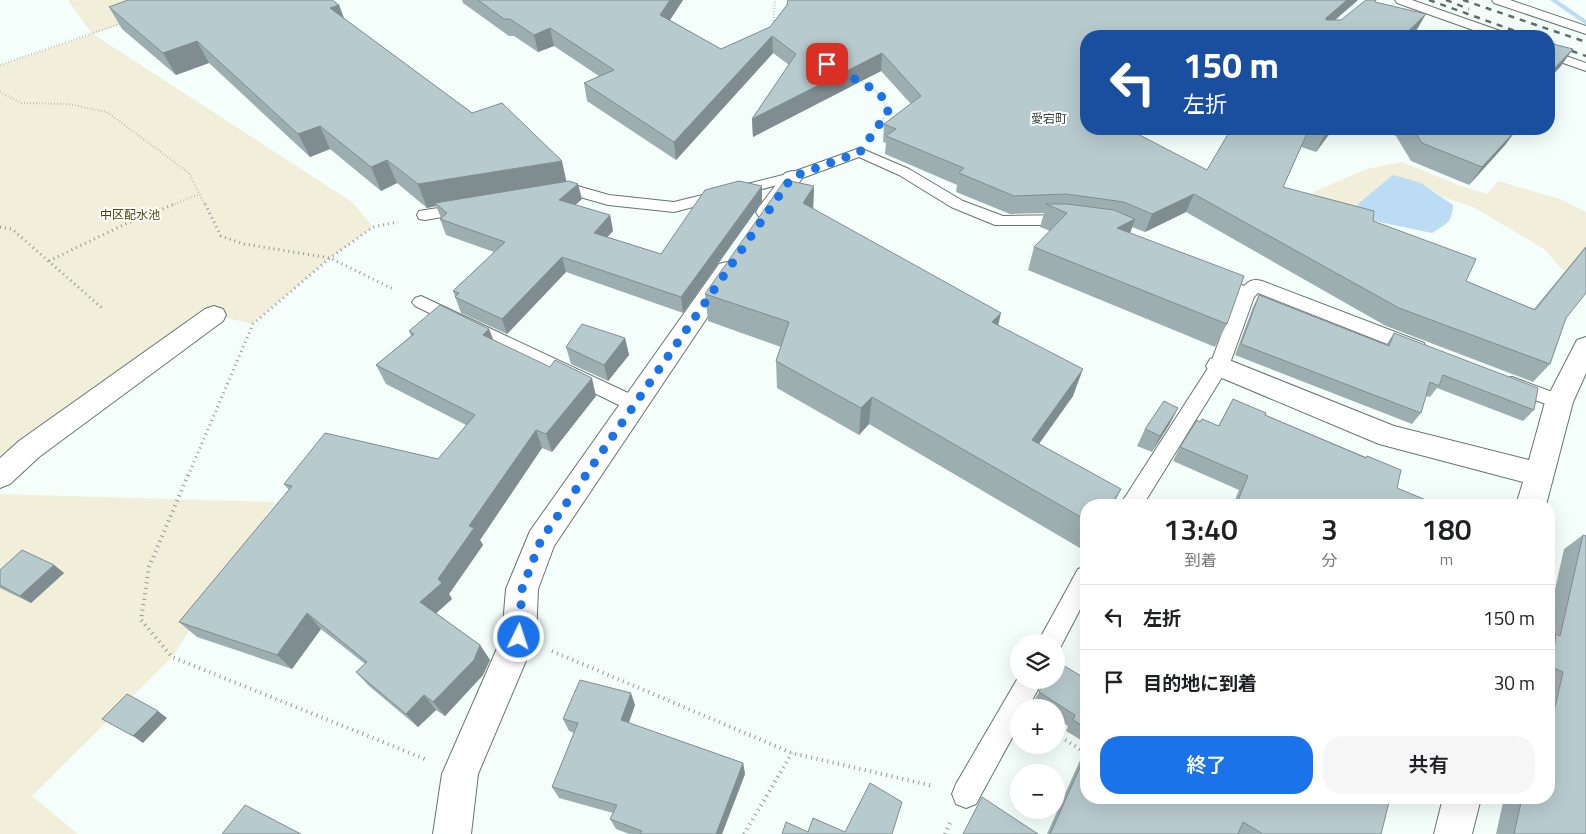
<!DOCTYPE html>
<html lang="ja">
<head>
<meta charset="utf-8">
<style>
	:root { --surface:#fff; --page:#f6f6f6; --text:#202124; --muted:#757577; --line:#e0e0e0; --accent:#1a73e8 }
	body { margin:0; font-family:"Titillium Web","Noto Sans JP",sans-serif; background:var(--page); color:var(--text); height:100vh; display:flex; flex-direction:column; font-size:19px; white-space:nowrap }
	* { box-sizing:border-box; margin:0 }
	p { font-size:16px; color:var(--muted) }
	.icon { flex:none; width:28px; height:28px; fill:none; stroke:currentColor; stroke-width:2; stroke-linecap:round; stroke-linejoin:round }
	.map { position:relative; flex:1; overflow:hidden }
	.details { position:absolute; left:1080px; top:499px; width:475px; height:305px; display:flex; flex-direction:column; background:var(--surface); border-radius:20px; box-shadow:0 5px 20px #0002 }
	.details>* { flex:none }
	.top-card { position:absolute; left:1080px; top:30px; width:475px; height:105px; border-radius:20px; box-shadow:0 5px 20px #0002; background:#1a4fa0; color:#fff; overflow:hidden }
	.fabs { position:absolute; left:1010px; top:634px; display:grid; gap:10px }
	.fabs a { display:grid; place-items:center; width:55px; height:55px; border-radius:50%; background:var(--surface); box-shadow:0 5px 20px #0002; font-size:25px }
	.pin { position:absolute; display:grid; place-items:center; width:42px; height:42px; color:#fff; margin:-21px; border-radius:10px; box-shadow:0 2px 8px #0006 }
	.me { position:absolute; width:55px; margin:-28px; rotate:4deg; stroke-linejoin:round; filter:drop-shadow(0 0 4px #0008) }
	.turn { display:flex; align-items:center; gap:18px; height:105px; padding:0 20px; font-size:22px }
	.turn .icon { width:65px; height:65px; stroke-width:2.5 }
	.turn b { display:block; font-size:35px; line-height:42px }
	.eta { display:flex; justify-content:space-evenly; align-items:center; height:85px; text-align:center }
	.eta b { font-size:30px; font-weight:600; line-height:35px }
	.button { display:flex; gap:10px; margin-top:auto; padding:10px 20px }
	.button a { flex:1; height:58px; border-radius:20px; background:var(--accent); color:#fff; font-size:20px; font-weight:600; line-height:58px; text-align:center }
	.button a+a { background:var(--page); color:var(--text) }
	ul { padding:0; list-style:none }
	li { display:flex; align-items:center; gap:15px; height:65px; padding:0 20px; border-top:1px solid var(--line) }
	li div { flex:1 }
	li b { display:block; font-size:19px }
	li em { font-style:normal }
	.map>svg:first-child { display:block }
</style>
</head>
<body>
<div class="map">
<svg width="1586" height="834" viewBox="0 0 1586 834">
	<rect width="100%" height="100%" fill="#f4fffb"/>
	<g fill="#f1efd9">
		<polygon points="68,0 146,0 136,19 93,34 352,202 373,227 330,258 253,324 214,315 0,476 0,65 92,34"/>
		<polygon points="1402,162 1461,186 1487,194 1498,181 1563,200 1586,212 1586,284 1578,282 1560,267 1544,249 1497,221 1473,207 1443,197 1421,183 1355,217 1312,205 1313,192 1367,169"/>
		<polygon points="0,494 275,502 172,657 32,796 78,834 0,834"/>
	</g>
	<path fill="#bcdbf4" d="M1393,175l28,8 32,22c-1,18 -7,19 -21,28l-77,-16 3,-13z"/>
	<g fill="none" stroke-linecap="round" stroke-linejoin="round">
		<polygon fill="#bcdbf4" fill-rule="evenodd" points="1550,0 1557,0 1586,20 1586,25"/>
		<defs>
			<g id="service">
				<polygon points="1395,0 1412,0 1506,33 1507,36 1490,36 1397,3"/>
				<polygon points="1492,0 1510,0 1586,26 1586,34 1494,3"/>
				<polygon points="1549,50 1586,63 1586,71 1549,58"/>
				<polygon points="860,148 909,169 963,201 1003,216 1069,215 1075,216 1077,220 1075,224 1069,225 995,225 951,207 899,175 859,157 797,180 674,212 608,205 573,195 555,198 549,196 547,193 549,190 574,185 609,195 674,202 787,174"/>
				<polygon points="465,204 471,206 473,209 471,212 425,220 419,219 417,215 419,211 425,210"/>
				<path d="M1215,272l29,14c6,-6 10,-7 18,-5l162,62 2,5 -2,5 -7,2 -7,-2 -152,-60 -4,4 -25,69 -86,139h-23l90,-140 26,-69 -27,-14 -3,-4 3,-4z"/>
				<polygon points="421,296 641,399 644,404 641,409 634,411 627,409 415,306 412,302 415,298"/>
				<polygon points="1512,377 1566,397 1569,402 1566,407 1559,409 1505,389 1502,384 1505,379"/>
				<polygon points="1086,566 1086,598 1059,650 1056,651 1056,642 1038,642 1078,569"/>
				<polygon points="1019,676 1019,680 1043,680 1028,708 1019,708 1019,725 976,804 966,808 956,804 952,794 956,784"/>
			</g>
			<g id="minor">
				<polygon points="792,171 799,173 803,177 775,217 767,219 759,217 756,212 759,207 785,173"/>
				<polygon points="727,262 735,264 739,270 554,546 538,589 536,637 478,774 471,834 433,834 442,774 502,637 506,589 530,531 719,264"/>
				<polygon points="214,306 223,309 226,315 223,321 39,457 10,484 0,488 0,458 19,441 205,309"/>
				<polygon points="1586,337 1586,373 1573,402 1546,505 1516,505 1523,482 1379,444 1210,373 1206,366 1210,359 1219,356 1394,426 1529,460 1545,402 1577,340"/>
				<polygon points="1443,798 1481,798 1472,834 1434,834"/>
			</g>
		</defs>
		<use href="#service" stroke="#657570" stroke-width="2"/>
		<use href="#minor" stroke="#657570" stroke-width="2"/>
		<g stroke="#8f9996" stroke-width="2" stroke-dasharray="0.5 2.5" stroke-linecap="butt">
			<polyline points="773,27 775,0"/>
			<polyline points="0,65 122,23"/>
			<path d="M857,79c15,8 26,16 31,33l-14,19"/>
			<polyline points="0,92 21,103 68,104 107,112 189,173 205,205"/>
			<polyline points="1136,136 1142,129"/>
			<polyline points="172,205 200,194"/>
		</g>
		<g stroke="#8f9996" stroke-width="3" stroke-dasharray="1 4" stroke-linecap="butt">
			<polyline points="205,204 221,236 244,244 330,258 395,290"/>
			<polyline points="0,227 12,229 102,308"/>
			<polyline points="49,261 123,225 175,204"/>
			<polyline points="188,476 253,324 330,258 373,227 398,222"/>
		</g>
		<g stroke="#8f9996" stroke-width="4" stroke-dasharray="1 4.5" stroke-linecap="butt">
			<polyline points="188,475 149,567 141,620 172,657 425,759"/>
			<polyline points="552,651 792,753 933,786"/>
			<polyline points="1056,734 1086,753"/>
			<polyline points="744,834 792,753"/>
			<polyline points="945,834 950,823"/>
		</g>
		<use href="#service" fill="#fff" fill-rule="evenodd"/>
		<use href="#minor" fill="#fff" fill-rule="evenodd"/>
		<g stroke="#626b68" stroke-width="2.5" stroke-dasharray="6 6" stroke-linecap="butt">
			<polyline points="1429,0 1529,36"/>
			<polyline points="1446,0 1469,9"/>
			<polyline points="1463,0 1586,42"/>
			<polyline points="1549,43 1586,56"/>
		</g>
	</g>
	<g fill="#9daeb0">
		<polygon points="462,0 683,0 670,20 721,49 770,27 787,5 788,0 1358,0 1334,20 1341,20 1375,2 1416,31 1086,36 1086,129 1207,170 1231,129 1333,129 1316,152 1301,147 1283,187 1373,221 1466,281 1534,309 1586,246 1566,318 1550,364 1533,382 1386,326 1186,212 1145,232 1132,227 1130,233 1227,324 1215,347 1028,270 1034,247 1050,231 1040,227 1044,213 1010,214 956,192 957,185 885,154 886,143 883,142 884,124 911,104 881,71 753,137 752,119 789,65 773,53 676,160 587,101 584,83 599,76 554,46 538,52 514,36 509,36 463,3"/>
		<polygon points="339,5 344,19 567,182 582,199 575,205 610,215 613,231 607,237 661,254 762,202 683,313 566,272 507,334 461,313 453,291 494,252 446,235 440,219 441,218 436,206 427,208 397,183 381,191 330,149 310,157 209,63 176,75 122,29 109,7"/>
		<polygon points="1379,129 1517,129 1505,145 1469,185 1411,161 1396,136"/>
		<polygon points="814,186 813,209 998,325 1073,396 1039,444 1086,505 1086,549 1085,551 869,424 859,435 777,388 776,361 781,347 708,321 705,294"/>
		<polygon points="1259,295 1386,345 1394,333 1534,410 1523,421 1437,388 1430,397 1426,396 1421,413 1412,424 1235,355 1253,307"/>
		<polygon points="489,329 493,340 596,396 552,452 542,448 480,540 483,545 449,594 452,599 436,613 480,645 490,660 483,675 445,716 436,710 418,727 369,686 356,672 365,664 321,629 292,669 197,637 179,622 289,490 284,484 438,459 466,425 386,384 376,365 411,336 409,331"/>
		<polygon points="625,338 629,355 608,381 571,364 566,347"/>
		<polygon points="1233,399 1265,415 1366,457 1367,456 1397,488 1438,505 1233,505 1239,490 1173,461 1180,447 1200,422 1218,426"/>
		<polygon points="1178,408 1169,425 1152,452 1137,446 1145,429"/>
		<polygon points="1583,535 1586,834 1496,834 1504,798 1549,798 1549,616 1564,549"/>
		<polygon points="54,565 64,573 31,603 0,588 0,570"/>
		<polygon points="1086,679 1086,743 1066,731 1068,726 1056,718 1056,708 1040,708 1033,703 1039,692"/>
		<polygon points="635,705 629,723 743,763 745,774 722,834 629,834 616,829 610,819 613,813 559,798 552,787 574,733 569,731 563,719"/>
		<polygon points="1086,747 1086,798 1381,834 1047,834"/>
	</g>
	<g fill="#808d90">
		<polygon points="670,0 683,0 662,32 660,15"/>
		<polygon points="1347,0 1358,0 1318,35 1326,18"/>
		<polygon points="339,5 347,26 330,8"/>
		<polygon points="1426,14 1416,31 1411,36 1403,36"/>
		<polygon points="550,28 554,46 538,52 534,35"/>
		<polygon points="772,36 773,53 676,160 674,142"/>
		<polygon points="197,41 209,63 176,75 163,53"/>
		<polygon points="1573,49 1561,66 1549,79 1549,74"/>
		<polygon points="882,53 881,71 753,137 752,119"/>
		<polygon points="320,126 330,149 310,157 298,134"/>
		<polygon points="1329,129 1333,129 1316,152 1325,134"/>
		<polygon points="1517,129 1505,145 1469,185 1482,167"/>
		<polygon points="387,160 397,183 381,191 371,167"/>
		<polygon points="562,161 567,184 435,203 436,206 427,208 418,184"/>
		<polygon points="578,184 582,199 563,216 559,200"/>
		<polygon points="762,186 762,202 683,313 681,297"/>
		<polygon points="814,186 813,213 803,203"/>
		<polygon points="1194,194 1186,212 1145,232 1152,214"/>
		<polygon points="610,215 613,231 597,248 594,233"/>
		<polygon points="1135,219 1127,242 1117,228"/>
		<polygon points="562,257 566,272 507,334 502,319"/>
		<polygon points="1001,313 995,340 992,322"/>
		<polygon points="489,329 496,347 483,335"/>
		<polygon points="625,338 629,355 608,381 604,365"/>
		<polygon points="1083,369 1073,396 1023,466 1032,440"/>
		<polygon points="592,378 596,396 552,452 546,434"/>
		<polygon points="872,397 869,424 859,435 861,408"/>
		<polygon points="1178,408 1169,425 1152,452 1160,436"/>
		<polygon points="536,430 542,448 480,540 483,545 449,594 452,599 431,618 420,602 438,579 469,526"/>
		<polygon points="1121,489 1113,505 1111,505"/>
		<polygon points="54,565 64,573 31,603 20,596"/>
		<polygon points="307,613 321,629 292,669 277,655"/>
		<polygon points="480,645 490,660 483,675 445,716 433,702"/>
		<polygon points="631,693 635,705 625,732 621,720"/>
		<polygon points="424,695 436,710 418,727 406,714"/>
		<polygon points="158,711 167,718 143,743 133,736"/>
		<polygon points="743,763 745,774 722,834 716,834"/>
	</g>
	<g fill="#b7cacd" stroke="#808d90">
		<polygon points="128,0 332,0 339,5 330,8 472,113 502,103 562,161 418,184 387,160 371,167 320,126 298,134 197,41 163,53 109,7"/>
		<polygon points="478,0 670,0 660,15 721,49 770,27 787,5 788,0 1347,0 1326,18 1326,20 1341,20 1366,0 1376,0 1375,2 1426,14 1403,36 1086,36 1086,129 1128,129 1207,170 1231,129 1329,129 1325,134 1309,129 1283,187 1374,211 1373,221 1476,259 1466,281 1535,310 1586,247 1586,293 1566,318 1550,364 1399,308 1194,194 1152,214 1124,202 1066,194 1014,196 959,173 964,168 886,136 896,129 884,124 921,96 882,53 752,119 796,54 772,36 674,142 584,83 614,70 550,28 534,35 510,19 504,19"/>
		<polygon points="1549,43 1573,49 1549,74"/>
		<polygon points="1413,129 1517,129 1482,167 1422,143"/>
		<polygon points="785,180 814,186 803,203 1001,313 992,322 1083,369 1032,440 1121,489 1111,505 1086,505 1086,520 872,397 861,408 776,361 789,322 705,294"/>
		<polygon points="569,181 578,184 559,200 610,215 594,233 661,254 705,190 739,181 762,186 681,297 562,257 502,319 455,297 459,293 453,291 505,242 440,219 447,213 435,203"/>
		<polygon points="1046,204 1067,204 1114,210 1135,219 1117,228 1244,276 1227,324 1034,247 1067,213"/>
		<polygon points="1259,295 1389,346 1394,333 1538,388 1534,410 1443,375 1439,386 1430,382 1421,413 1241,344"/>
		<polygon points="440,305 489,329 483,335 550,367 555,360 592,378 546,434 536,430 469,526 474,528 438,579 442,583 420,602 480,645 474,660 433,702 424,695 406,714 356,672 367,662 307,613 277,655 179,622 292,486 284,484 325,433 438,459 475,415 376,365 414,334 409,331"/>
		<polygon points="582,324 625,338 604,365 566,347"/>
		<polygon points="1233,399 1266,413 1265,415 1366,458 1367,456 1401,470 1397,488 1438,505 1236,505 1248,476 1180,447 1197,420 1200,422 1202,419 1219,426"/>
		<polygon points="1164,401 1178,408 1160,436 1145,429"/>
		<polygon points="1583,535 1586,536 1586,834 1514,834 1522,798 1549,798 1549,733 1563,672 1552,667 1556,634 1560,636"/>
		<polygon points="22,550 54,565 20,596 0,585 0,570"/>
		<polygon points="1056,661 1086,679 1086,728 1073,720 1075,715 1039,692 1045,680 1056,680"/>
		<polygon points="580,680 631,693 621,720 743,763 716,834 640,834 642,831 610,819 617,805 552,787 578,723 563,719"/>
		<polygon points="127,694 158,711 133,736 102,719"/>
		<polygon points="1086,754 1086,798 1390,798 1381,834 1263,834 1243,822 1238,834 1050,834"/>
		<polygon points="870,783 902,802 892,834 782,834 786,822 808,832 813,818 845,832"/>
		<polygon points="982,797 1038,834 963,834"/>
		<polygon points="245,805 301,834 222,834"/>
	</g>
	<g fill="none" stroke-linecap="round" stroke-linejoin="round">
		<polyline stroke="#1a73e8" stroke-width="9" stroke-dasharray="0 16.2" points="519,637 522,589 541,540 792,177 860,152 888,112 885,100 875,90 827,64"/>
	</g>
	<g text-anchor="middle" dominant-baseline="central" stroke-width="4" stroke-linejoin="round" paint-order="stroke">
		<g font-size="12" fill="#32413c" stroke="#fff">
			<text x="1049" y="118">愛宕町</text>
		</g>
		<g font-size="12" fill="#4d4709" stroke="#fff">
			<text x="130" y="214">中区配水池</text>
		</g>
	</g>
</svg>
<div class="fabs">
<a><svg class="icon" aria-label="layers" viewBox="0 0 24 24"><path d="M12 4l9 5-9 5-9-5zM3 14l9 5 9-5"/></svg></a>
<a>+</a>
<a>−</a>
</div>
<div class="pin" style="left:827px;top:64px;background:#d93025"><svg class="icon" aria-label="arrive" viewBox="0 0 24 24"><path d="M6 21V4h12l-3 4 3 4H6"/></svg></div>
<svg class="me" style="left:519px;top:637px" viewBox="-20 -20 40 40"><circle r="17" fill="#1a73e8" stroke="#fff" stroke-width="3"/><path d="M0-11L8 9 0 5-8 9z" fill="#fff"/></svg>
<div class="top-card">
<div class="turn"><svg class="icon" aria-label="left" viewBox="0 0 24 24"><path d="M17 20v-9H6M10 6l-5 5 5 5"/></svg><div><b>150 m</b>左折</div></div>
</div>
<section class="details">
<div class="eta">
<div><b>13:40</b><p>到着</p></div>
<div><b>3</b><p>分</p></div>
<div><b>180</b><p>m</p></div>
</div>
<ul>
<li><svg class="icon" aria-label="left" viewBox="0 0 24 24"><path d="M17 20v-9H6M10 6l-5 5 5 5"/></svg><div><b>左折</b></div><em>150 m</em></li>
<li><svg class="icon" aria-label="arrive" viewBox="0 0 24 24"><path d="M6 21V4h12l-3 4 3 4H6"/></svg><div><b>目的地に到着</b></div><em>30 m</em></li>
</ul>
<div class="button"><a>終了</a><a>共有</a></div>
</section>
</div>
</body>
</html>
